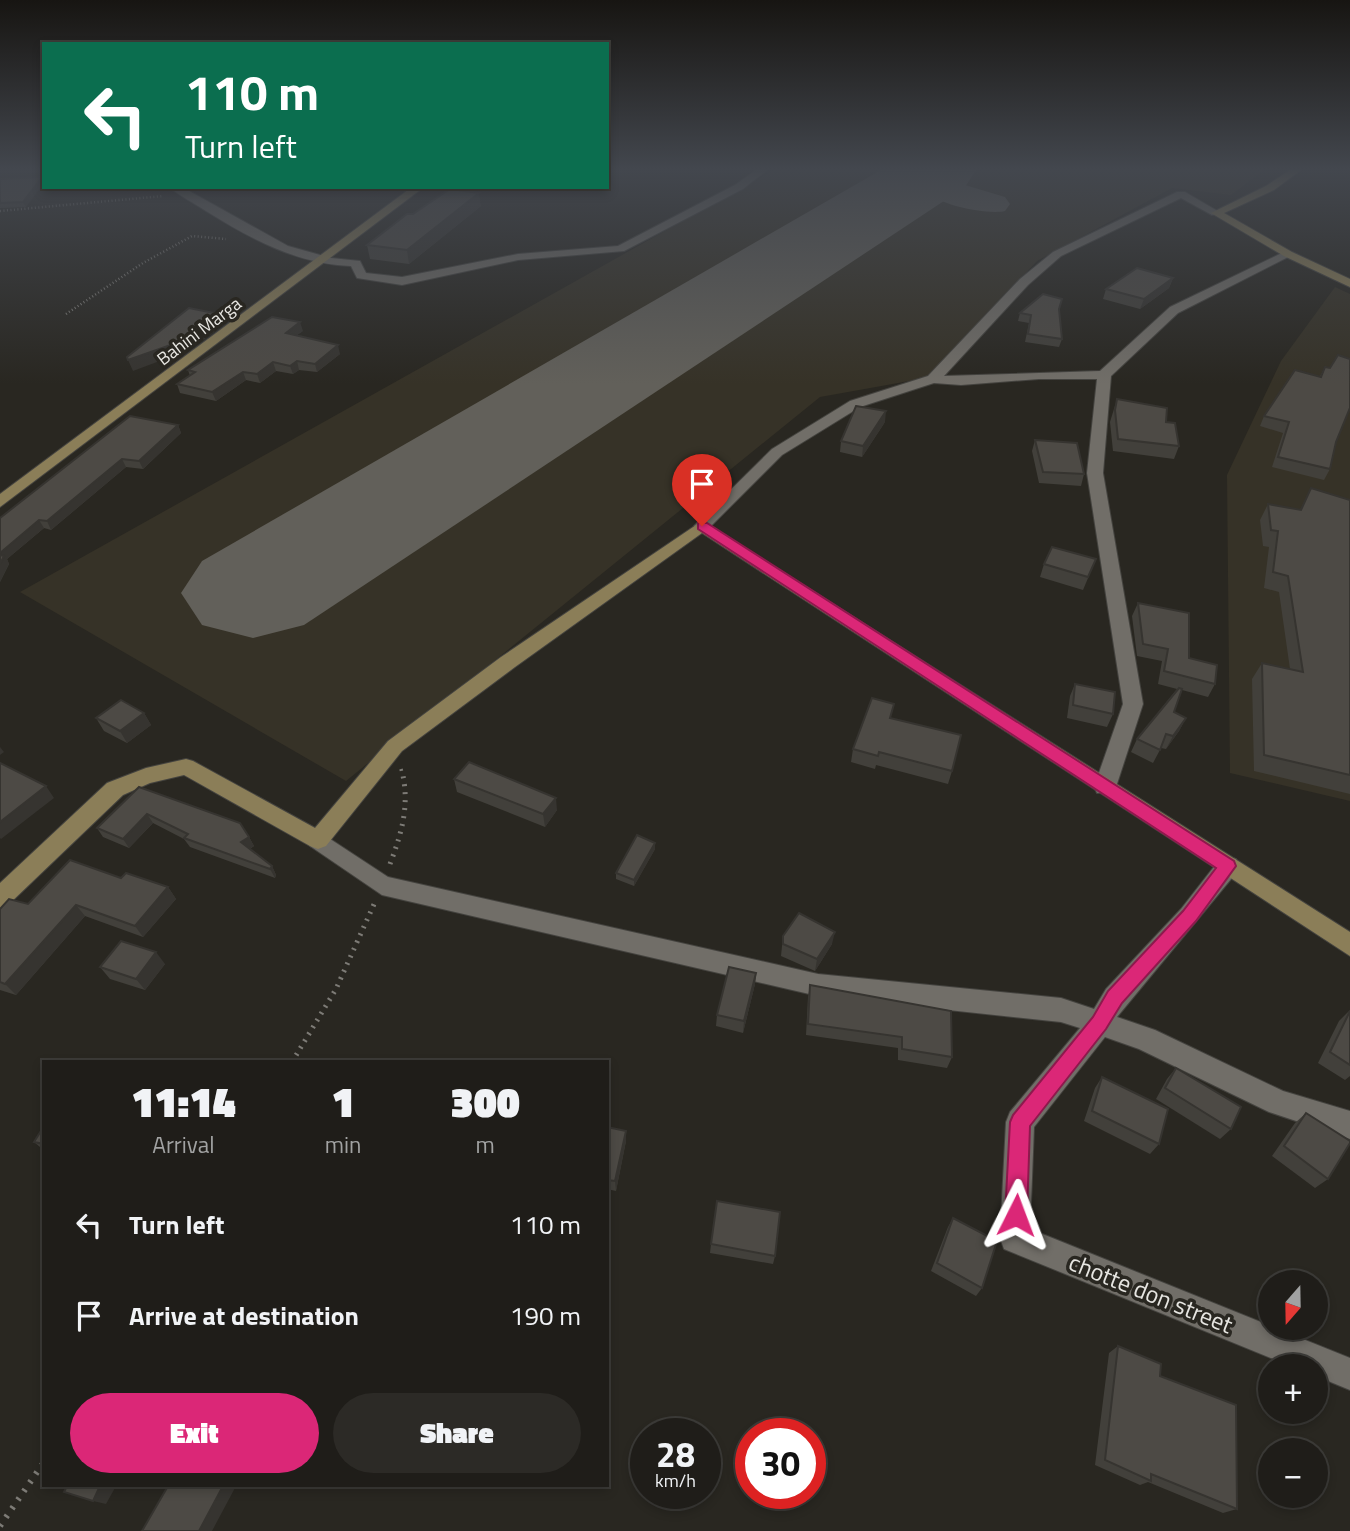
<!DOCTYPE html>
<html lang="en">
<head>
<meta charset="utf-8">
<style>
	:root { --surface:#1f1d19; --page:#2c2a26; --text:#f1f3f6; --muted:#a1a2a2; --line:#3c3b38; --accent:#db2777 }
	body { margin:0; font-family:"Titillium Web",sans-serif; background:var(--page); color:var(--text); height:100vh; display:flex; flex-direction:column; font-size:26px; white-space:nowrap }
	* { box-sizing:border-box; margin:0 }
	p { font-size:23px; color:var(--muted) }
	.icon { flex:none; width:38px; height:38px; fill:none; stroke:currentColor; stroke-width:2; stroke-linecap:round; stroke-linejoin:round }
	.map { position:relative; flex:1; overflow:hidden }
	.drawer { position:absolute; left:42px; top:1060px; width:567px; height:427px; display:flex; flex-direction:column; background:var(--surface); border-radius:0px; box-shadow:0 4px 10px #0003,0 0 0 2px var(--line) }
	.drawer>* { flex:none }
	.guide { position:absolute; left:42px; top:42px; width:567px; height:147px; border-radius:0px; box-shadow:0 4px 10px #0003,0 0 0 2px var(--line); background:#0b6e4f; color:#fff; overflow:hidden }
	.needle { width:46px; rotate:200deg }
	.tools { position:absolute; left:1258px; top:1270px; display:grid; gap:14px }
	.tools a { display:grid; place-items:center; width:70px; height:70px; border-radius:50%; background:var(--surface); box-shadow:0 4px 10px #0003,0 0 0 2px var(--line); font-size:35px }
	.speed { position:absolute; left:630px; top:1418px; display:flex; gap:14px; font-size:35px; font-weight:700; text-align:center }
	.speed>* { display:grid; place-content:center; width:91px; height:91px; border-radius:50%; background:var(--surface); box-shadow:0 4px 10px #0003,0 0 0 2px var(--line); line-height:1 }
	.speed small { font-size:18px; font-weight:400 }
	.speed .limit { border:10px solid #d22; background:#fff; color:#111 }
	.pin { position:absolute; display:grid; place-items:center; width:60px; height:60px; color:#fff; margin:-72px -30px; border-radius:50% 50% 50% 0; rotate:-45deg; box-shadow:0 0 7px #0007 }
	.pin .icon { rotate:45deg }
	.me { position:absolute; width:77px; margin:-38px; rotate:3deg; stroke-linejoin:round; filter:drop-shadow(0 0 5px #0008) }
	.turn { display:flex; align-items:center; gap:24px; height:147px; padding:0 28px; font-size:32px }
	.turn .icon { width:91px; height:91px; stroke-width:2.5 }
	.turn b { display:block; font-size:49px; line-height:60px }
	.eta { display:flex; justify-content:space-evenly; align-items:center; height:119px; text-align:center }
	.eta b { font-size:42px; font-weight:800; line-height:49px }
	.primary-button { display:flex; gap:14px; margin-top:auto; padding:14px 28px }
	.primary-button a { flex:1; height:80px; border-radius:42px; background:var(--accent); color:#fff; font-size:28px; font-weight:800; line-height:80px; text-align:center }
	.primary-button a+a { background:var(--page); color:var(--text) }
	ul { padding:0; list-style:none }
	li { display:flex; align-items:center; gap:21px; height:91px; padding:0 28px }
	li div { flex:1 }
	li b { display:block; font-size:26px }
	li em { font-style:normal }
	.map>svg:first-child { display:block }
</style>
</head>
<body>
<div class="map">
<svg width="1350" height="1531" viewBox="0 0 1350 1531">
	<rect width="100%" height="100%" fill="#292721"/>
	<g fill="#363227">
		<polygon points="774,170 1264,170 1231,195 1172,188 1037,261 926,378 820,397 346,781 20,592"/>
		<polygon points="1335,287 1350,294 1350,801 1230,773 1227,475 1281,361"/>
	</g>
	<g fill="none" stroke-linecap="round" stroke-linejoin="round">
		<path fill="#62605a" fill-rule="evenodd" d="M951,170l4,12 50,15 5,7 -5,7c-17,4 -68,-6 -79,-20 -4,-6 -5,-15 -5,-21z"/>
		<polygon fill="#62605a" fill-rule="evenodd" points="881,170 976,170 965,187 304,625 253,638 202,625 181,593 202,561"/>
		<defs>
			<g id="street">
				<path d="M756,170h11l-24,19 -119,62 -106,9 -116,25 -45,-7 -6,-12c-54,-2 -100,-27 -145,-55 -12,-8 -26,-15 -37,-24h13l106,59 43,12 29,3 6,12 36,4 116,-23 100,-8 117,-61z"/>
				<polygon points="1177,192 1185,192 1221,213 1212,215 1181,198 1061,256 1028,285 944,376 1100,371 1170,307 1284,252 1294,254 1178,313 1111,376 1103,473 1143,704 1116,787 1113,793 1097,793 1094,787 1123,704 1087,473 1097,379 1039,379 961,385 934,383 860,407 782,455 708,529 702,531 694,526 772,449 850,401 928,376 1020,279 1053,252"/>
				<polygon points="318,831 388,877 818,974 1061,998 1094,1009 1106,989 1181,909 1220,859 1228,857 1236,859 1239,866 1236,873 1117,1017 1155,1030 1283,1091 1350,1111 1350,1139 1269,1112 1139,1049 1105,1037 1034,1127 1030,1229 1350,1358 1350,1390 1316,1376 1316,1367 1293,1367 1004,1249 1000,1238 1006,1122 1010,1112 1080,1028 1061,1022 818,996 382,895 310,846 307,840 310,834"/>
			</g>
			<g id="secondary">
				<polygon points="1290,170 1301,170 1274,190 1224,213 1292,252 1350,279 1350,287 1284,256 1211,213 1266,186"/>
				<polygon points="412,187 424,187 0,507 0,494"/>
				<polygon points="702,521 1350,932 1350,956 702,533 515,667 402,751 326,846 318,849 310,846 184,775 150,783 123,795 8,905 0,908 0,883 107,783 146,768 186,759 193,761 315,828 388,741 501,657"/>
			</g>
		</defs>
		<use href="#street" stroke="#44433f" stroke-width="2"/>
		<use href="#secondary" stroke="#44433f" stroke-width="2"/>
		<g stroke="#7d7b76" stroke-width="2.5" stroke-dasharray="1 2.5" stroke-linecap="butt">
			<polyline points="0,211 163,196"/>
			<polyline points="66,314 143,263 192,236 226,239"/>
		</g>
		<polyline stroke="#7d7b76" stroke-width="3.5" stroke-dasharray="2 4.5" stroke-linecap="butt" points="401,769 402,773"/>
		<g stroke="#7d7b76" stroke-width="5" stroke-dasharray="2 6" stroke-linecap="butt">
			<path d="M390,864c12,-32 20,-59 12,-93"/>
			<polyline points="292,1062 336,989 375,902"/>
		</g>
		<polyline stroke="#7d7b76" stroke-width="6" stroke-dasharray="2.5 8" stroke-linecap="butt" points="0,1526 44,1462"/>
		<use href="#street" fill="#716e68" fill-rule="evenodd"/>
		<use href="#secondary" fill="#8b7e58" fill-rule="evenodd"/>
	</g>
	<g fill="#42403b">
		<polygon points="42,177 26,207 0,208 0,179"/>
		<polygon points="481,206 409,264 370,259 367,245 413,214"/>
		<polygon points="1173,278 1169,288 1140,309 1103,299 1106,289"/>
		<polygon points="1059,310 1062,339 1059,347 1025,342 1029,323 1018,321 1020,313"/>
		<polygon points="303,331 297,335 340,354 317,372 299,370 293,374 276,371 260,383 246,380 216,401 180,393 177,384 190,376 188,370"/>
		<polygon points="1325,367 1336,442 1330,469 1324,480 1272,467 1283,433 1260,426 1264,416 1320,376"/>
		<polygon points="1117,399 1166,422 1179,446 1174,459 1113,451 1110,422"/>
		<polygon points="885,422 862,457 840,452 841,441"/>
		<polygon points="178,425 181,433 143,469 126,467 51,530 44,528 7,559 9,564 0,582 0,518"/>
		<polygon points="1035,440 1084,474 1081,486 1039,483 1032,451"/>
		<polygon points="1311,488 1350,500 1350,794 1254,771 1252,679 1262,663 1290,669 1279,592 1264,588 1269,547 1263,546 1260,520 1268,504 1300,510"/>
		<polygon points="1096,559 1083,590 1040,577 1044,564"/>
		<polygon points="1138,603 1215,684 1208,697 1182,690 1174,712 1186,718 1179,731 1166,749 1161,748 1153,763 1131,752 1137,739 1177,689 1158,684 1162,661 1137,656 1132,616"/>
		<polygon points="1075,684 1113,714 1107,727 1067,718 1070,696"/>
		<polygon points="144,713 151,725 127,743 104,731 96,718"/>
		<polygon points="891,718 952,771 948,784 876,765 875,769 851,762 853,749"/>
		<polygon points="454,779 557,810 545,827 457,792"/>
		<polygon points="139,787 249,837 254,846 250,849 272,866 276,875 275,878 190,847 184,839 153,823 129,848 103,837 97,828"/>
		<polygon points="655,843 655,849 634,886 616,879 616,873"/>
		<polygon points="121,878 168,887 176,899 143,937 85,916 16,995 0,990 0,909 28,904"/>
		<polygon points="783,936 832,944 815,971 781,956"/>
		<polygon points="165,964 145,990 110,979 100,967"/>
		<polygon points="756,973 755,984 743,1033 716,1026 717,1015"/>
		<polygon points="810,985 952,1057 947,1068 898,1060 898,1048 806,1035 808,997"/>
		<polygon points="1350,1010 1350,1076 1345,1080 1318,1063 1339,1021"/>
		<polygon points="1176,1068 1231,1129 1220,1139 1156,1099 1167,1079"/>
		<polygon points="1102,1077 1159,1144 1150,1154 1084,1121 1095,1088"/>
		<polygon points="1306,1113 1328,1179 1315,1188 1272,1156 1295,1123"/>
		<polygon points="44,1126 44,1148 40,1147 34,1142"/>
		<polygon points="607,1127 626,1131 626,1141 616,1191 607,1189"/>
		<polygon points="953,1218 982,1288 976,1296 931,1271 948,1227"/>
		<polygon points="711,1244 775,1256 773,1264 710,1253"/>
		<polygon points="1118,1346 1160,1376 1237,1509 1223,1513 1148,1482 1140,1485 1095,1465 1109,1353"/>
	</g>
	<g fill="#363430">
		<polygon points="42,177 44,183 26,207 23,202"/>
		<polygon points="479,193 481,206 409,264 407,250"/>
		<polygon points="1173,278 1169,288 1140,309 1144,299"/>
		<polygon points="219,314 223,325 189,350 133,371 128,360"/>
		<polygon points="300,322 303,331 288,341 286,333"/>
		<polygon points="338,345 340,354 317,372 315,364"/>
		<polygon points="297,361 299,370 293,374 290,366"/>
		<polygon points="273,362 276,371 260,383 257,374"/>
		<polygon points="243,372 246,380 216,401 212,392"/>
		<polygon points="886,411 885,422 862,457 863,446"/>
		<polygon points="178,425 181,433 143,469 139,461"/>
		<polygon points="122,459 126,467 51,530 47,521"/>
		<polygon points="39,520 44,528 7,559 9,564 0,582 0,553"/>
		<polygon points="144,713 151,725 127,743 120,731"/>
		<polygon points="1186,718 1179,731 1166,749 1173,736"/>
		<polygon points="0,747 4,752 0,755"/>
		<polygon points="46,786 54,798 1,839 0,838 0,822"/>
		<polygon points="556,798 557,810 545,827 543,814"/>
		<polygon points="147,814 153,823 129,848 123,839"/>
		<polygon points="249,837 254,846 246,851 241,842"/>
		<polygon points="655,843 655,849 634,886 634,880"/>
		<polygon points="272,866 276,875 275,878 270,869"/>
		<polygon points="168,887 176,899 143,937 135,926"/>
		<polygon points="76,905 85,916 16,995 5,984"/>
		<polygon points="835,932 832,944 815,971 817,959"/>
		<polygon points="156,952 165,964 145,990 136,979"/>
		<polygon points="756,973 755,984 743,1033 744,1021"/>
		<polygon points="626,1131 626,1141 616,1191 615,1181"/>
		<polygon points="100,1486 116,1486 106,1504 93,1501"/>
		<polygon points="223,1486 236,1486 212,1531 199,1531"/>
	</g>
	<g fill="#4d4a45" stroke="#363430" stroke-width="2">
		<polygon points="42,177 23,202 0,203 0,179"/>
		<polygon points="450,189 479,193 407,250 367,245 407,214 413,214"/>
		<polygon points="1137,268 1173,278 1144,299 1106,289"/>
		<polygon points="1043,294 1062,299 1059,309 1062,339 1028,334 1031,315 1020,313"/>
		<polygon points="189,308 219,314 185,340 128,360 127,357"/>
		<polygon points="272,317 300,322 286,333 338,345 315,364 297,361 290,366 273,362 257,374 243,372 212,392 177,384 195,372 188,370"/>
		<polygon points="1338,355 1350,359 1350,408 1336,442 1330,469 1278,457 1289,422 1264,416 1295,370 1321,377 1325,367 1330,368"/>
		<polygon points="1117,399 1167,408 1166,422 1175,423 1179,446 1118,439 1115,410"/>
		<polygon points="856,406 886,411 863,446 841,441"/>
		<polygon points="130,416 178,425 139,461 122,459 47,521 39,520 0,553 0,518"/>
		<polygon points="1035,440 1077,443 1084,474 1043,472"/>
		<polygon points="1311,488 1350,500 1350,775 1264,755 1262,663 1303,672 1288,576 1273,572 1278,531 1271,530 1268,504 1301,510"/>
		<polygon points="1052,547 1096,559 1088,577 1044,564"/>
		<polygon points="0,555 4,556 0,564"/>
		<polygon points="1138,603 1189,613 1189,658 1217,665 1215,684 1164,671 1168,649 1143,644"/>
		<polygon points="1075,684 1115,692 1113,714 1073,705"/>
		<polygon points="1179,688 1182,689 1174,712 1186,718 1173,736 1166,734 1160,750 1137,739"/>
		<polygon points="872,698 894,704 890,718 961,735 952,771 879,752 878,756 853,749"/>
		<polygon points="121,700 144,713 120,731 96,718"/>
		<polygon points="469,762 556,798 543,814 454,779"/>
		<polygon points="0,763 46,786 0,822"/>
		<polygon points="139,787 240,823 249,837 241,842 272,866 270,869 184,838 188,834 147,814 123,839 97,828"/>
		<polygon points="637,835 655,843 634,880 616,873"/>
		<polygon points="70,860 121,878 126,873 168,887 135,926 76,905 5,984 0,982 0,909 9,899 28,904"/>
		<polygon points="799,913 835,932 817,959 783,944 783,936"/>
		<polygon points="121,941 156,952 136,979 100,967"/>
		<polygon points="729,967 756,973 744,1021 717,1015"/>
		<polygon points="810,985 951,1011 952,1057 902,1049 902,1037 808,1024"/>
		<polygon points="1350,1011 1350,1065 1330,1052"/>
		<polygon points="1176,1068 1241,1107 1231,1129 1165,1088"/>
		<polygon points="1102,1077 1168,1109 1159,1144 1092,1111"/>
		<polygon points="1306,1113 1350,1141 1350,1143 1328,1179 1284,1146"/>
		<polygon points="44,1126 44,1144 34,1142"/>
		<polygon points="607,1127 626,1131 615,1181 607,1180"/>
		<polygon points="717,1201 780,1212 775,1256 711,1244"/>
		<polygon points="953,1218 997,1241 982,1288 937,1263"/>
		<polygon points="1118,1346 1161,1364 1160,1376 1236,1405 1237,1509 1151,1474 1151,1481 1105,1460"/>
		<polygon points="67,1486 100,1486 93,1501 64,1492"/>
		<polygon points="168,1486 223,1486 199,1531 142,1531"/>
	</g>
	<linearGradient id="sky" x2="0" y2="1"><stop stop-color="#171512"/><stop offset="0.44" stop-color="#43474e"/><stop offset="1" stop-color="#43474e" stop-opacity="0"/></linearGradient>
	<rect width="1350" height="384" fill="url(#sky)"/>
	<polygon fill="#db2777" stroke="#8e194d" stroke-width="2" points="698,523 707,523 1234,861 1236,866 1196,921 1122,1003 1106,1029 1030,1126 1027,1215 1024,1223 1016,1226 1008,1223 1005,1215 1010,1122 1013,1115 1093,1017 1108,991 1183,911 1216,868 698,529"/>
	<g text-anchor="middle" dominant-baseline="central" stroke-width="7" stroke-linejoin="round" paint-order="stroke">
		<g font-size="18" fill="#e7e6e2" stroke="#292721">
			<text transform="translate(199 331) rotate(-37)">Bahini Marga</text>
		</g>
		<g font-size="24" fill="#e7e6e2" stroke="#292721">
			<text transform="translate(1151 1293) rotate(22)">chotte don street</text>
		</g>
	</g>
</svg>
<div class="tools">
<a><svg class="needle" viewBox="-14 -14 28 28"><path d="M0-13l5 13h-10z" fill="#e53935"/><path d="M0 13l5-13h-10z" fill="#a1a2a2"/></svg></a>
<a>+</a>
<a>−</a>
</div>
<div class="speed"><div>28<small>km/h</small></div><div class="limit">30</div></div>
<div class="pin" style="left:702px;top:526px;background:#d93025"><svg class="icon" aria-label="arrive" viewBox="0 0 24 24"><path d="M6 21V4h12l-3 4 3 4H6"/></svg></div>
<svg class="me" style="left:1016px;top:1215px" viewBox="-20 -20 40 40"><path d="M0-17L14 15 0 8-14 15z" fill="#db2777" stroke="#fff" stroke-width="4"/></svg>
<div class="guide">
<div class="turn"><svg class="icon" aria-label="left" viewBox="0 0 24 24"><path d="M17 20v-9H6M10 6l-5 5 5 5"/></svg><div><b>110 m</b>Turn left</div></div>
</div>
<section class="drawer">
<div class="eta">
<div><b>11:14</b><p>Arrival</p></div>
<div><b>1</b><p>min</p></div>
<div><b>300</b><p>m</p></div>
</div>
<ul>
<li><svg class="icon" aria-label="left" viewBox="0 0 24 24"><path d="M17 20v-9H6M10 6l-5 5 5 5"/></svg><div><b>Turn left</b></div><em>110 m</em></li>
<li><svg class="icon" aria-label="arrive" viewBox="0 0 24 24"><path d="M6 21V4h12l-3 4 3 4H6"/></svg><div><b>Arrive at destination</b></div><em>190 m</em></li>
</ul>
<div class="primary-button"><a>Exit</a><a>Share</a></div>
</section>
</div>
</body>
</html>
